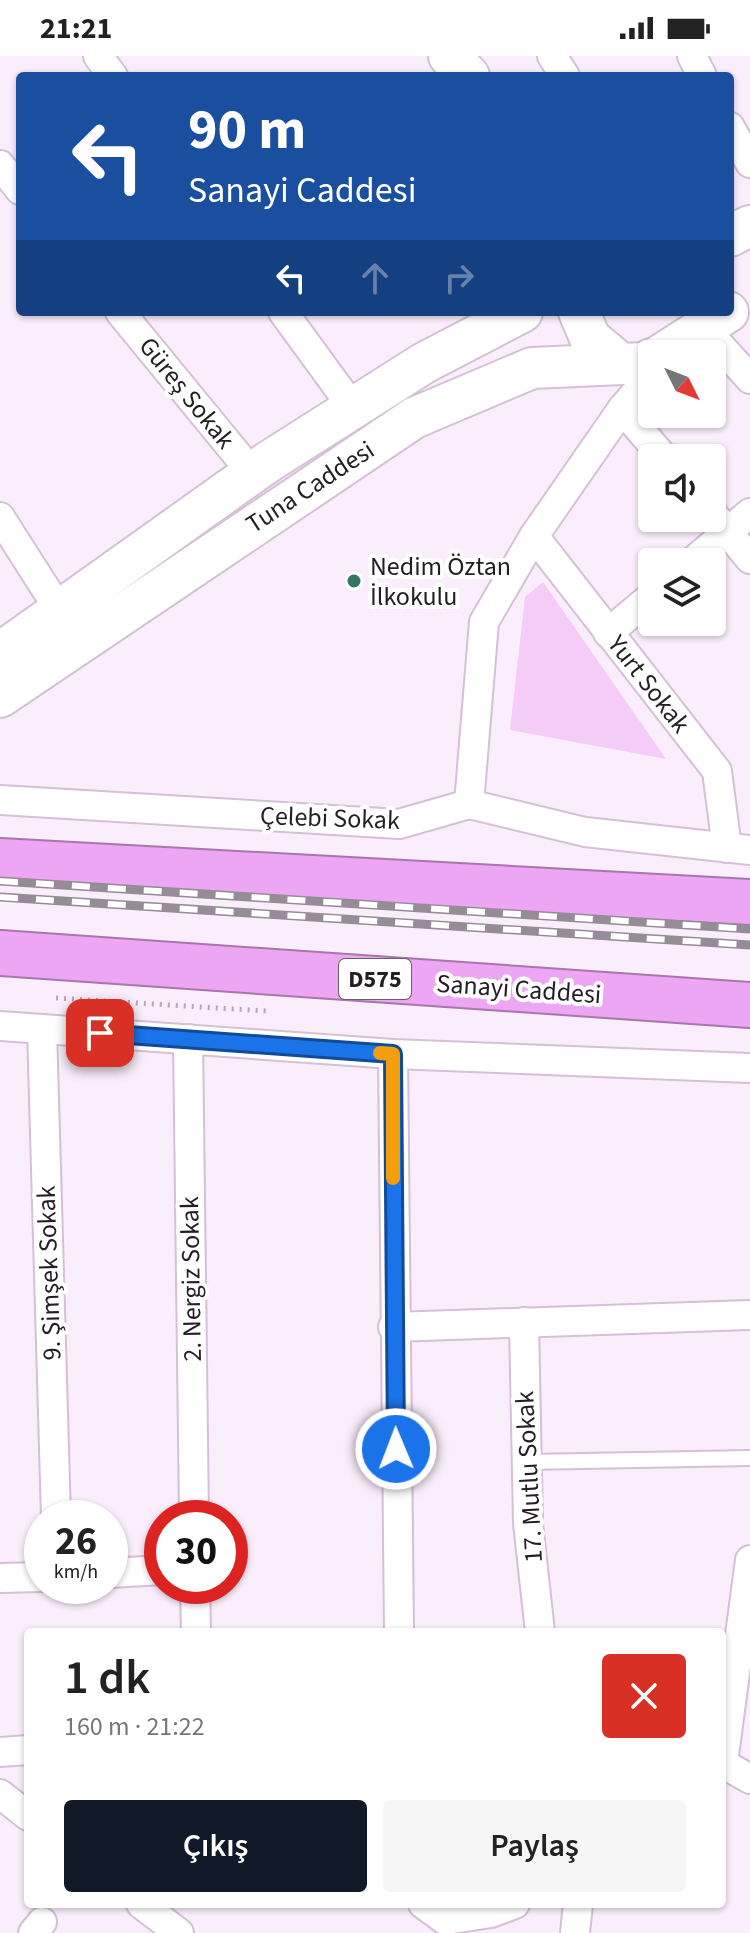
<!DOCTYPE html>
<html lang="tr">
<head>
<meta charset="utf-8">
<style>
	:root { --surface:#fff; --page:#f6f6f6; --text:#222; --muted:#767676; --accent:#111827 }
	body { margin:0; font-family:"Source Sans 3",sans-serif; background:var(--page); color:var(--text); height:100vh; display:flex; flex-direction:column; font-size:30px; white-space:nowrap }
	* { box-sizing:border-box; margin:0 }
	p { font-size:26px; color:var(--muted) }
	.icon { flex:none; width:44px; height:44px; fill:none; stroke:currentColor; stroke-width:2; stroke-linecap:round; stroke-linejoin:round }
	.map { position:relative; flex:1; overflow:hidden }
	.panel { position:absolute; left:24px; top:1572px; width:702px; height:280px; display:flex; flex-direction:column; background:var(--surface); border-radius:8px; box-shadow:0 2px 6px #0004 }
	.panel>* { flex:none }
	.top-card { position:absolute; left:16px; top:16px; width:718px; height:244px; border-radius:8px; box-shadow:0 2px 6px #0004; background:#1a4fa0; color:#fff; overflow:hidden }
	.needle { width:52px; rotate:132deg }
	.buttons { position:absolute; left:638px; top:284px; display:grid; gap:16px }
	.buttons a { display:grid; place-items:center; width:88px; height:88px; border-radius:8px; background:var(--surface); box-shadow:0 2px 6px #0004; font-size:40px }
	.speed { position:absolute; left:24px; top:1444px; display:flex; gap:16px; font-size:40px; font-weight:700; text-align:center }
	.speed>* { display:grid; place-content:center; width:104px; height:104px; border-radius:50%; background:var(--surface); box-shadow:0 2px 6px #0004; line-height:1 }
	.speed small { font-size:20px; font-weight:400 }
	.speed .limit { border:12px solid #d22; background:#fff; color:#111 }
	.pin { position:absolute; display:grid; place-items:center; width:68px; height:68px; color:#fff; margin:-34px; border-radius:16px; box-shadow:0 4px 12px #0006 }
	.me { position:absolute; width:88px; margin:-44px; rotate:359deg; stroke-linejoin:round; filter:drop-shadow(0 0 6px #0008) }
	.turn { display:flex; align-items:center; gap:28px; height:168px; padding:0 40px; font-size:36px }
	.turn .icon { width:104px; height:104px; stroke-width:2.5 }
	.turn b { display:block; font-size:56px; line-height:68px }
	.lanes { display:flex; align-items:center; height:76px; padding:0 40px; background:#0003; justify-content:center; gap:40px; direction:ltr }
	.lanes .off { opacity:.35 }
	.round { display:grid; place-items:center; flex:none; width:84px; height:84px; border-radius:8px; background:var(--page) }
	.head { display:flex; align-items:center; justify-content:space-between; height:136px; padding:0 40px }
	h1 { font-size:48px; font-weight:600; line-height:60px }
	.button { display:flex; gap:16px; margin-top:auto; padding:16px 40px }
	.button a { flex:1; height:92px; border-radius:8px; background:var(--accent); color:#fff; font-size:32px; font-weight:600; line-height:92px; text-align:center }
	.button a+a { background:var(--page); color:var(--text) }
	.status { display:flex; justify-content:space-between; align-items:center; height:56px; padding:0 40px; background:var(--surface); direction:ltr }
	.status svg { height:22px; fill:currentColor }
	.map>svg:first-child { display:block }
</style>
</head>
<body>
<div class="status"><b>21:21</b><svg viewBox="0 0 49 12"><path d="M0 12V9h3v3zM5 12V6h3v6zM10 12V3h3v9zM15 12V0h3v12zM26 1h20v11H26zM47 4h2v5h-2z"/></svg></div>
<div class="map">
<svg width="750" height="1877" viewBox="0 0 750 1877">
	<rect width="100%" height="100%" fill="#fbeefc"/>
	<polygon fill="#f4ccf7" points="543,526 666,703 510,674 525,541"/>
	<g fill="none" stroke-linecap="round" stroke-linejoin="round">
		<defs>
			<polyline id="lane" points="527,1406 750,1402"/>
			<g id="street">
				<polyline points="98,0 113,20"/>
				<polyline points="552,0 565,20"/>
				<polyline points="692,0 702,20"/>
				<polyline points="730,71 750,107"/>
				<polyline points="0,109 20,134"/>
				<polyline points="120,256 253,418"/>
				<polyline points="283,256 353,352"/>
				<polyline points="705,273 750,323"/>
				<polyline points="622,353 664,402"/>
				<polyline points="712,457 750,503"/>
				<polyline points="0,461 60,555"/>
				<polyline points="534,480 717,715 727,792"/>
				<polyline points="692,506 750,457"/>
				<polyline points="608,577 652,540"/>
				<polyline points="0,744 399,768 469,748 585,776 750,794"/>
				<polyline points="469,748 484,566 534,480 622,353 652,318"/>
				<polyline points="0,970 393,998 750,1012"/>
				<polyline points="42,973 56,1462"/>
				<polyline points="188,983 194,1462"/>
				<polyline points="393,998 399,1576"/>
				<polyline points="524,1266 528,1467 540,1576"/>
				<polyline points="393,1271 750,1259"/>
				<polyline points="110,1517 162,1514"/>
				<polyline points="0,1522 42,1521"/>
				<polyline points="195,1530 196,1576"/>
				<polyline points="0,1696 28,1694"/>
				<polyline points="722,1707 750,1723"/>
				<polyline points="723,1707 750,1504"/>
				<polyline points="0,1738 28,1760"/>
				<polyline points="141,1848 179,1877"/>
				<polyline points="423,1848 445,1864 491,1857 515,1848"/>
				<polyline points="33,1877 42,1866"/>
				<polyline points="575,1877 578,1848"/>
			</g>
			<g id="secondary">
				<polyline points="449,0 469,20"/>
				<polyline points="730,180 750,170"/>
				<polyline points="579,256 590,282 621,308"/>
				<polyline points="662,298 728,256"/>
				<polyline points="0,597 268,406 424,307 522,256"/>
				<polyline points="0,641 414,362 532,312 644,307 652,303"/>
			</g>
			<g id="highway">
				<polyline points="0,805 750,846"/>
				<polyline points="0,897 750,949"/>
			</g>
		</defs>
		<use href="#lane" stroke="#d5c0d7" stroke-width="18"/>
		<use href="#street" stroke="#d5c0d7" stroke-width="32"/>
		<use href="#secondary" stroke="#d5c0d7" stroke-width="44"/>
		<use href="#highway" stroke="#a776ac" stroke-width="48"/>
		<polyline stroke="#b3a8b4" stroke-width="5" stroke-dasharray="2 6" stroke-linecap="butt" points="56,942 266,955"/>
		<use href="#lane" stroke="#fff" stroke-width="14"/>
		<use href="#street" stroke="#fff" stroke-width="28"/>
		<use href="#secondary" stroke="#fff" stroke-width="40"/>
		<use href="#highway" stroke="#eda6f4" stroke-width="44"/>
		<defs>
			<g id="rail">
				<polyline points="0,825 750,873"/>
				<polyline points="0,841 750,889"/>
			</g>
		</defs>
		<use href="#rail" stroke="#968c97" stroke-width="9"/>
		<use href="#rail" stroke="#fff" stroke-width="6" stroke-dasharray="18" stroke-linecap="butt"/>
	</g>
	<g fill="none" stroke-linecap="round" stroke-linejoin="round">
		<defs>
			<polyline id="route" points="100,977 393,998 396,1393"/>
		</defs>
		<use href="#route" stroke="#114b97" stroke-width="20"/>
		<use href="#route" stroke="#1a73e8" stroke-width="14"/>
		<polyline stroke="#f59e0b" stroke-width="14" points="380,997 393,998 393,1122"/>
	</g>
	<circle fill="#357564" stroke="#fff" stroke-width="3" cx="354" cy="525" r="8"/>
	<g text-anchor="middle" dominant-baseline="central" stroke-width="8" stroke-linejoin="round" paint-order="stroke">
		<rect fill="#fff" stroke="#666166" stroke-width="2" x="339" y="903" width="72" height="40" rx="6"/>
		<g font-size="24" font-weight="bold" fill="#241d25">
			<text x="375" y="923">D575</text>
		</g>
		<g font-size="26" fill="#241d25" stroke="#fff">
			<text transform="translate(187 337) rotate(51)">Güreş Sokak</text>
			<text transform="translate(310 431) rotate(-33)">Tuna Caddesi</text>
			<text transform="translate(649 628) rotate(52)">Yurt Sokak</text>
			<text transform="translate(330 762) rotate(2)">Çelebi Sokak</text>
			<text transform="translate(519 933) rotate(4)">Sanayi Caddesi</text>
			<text transform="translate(49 1217) rotate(-92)">9. Şimşek Sokak</text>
			<text transform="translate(191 1223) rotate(-91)">2. Nergiz Sokak</text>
			<text transform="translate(529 1421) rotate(-93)">17. Mutlu Sokak</text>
		</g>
		<g font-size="26" fill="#241d25" stroke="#fff" text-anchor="start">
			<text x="370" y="510">Nedim Öztan<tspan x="370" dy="30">İlkokulu</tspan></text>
		</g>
	</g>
</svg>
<div class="buttons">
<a><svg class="needle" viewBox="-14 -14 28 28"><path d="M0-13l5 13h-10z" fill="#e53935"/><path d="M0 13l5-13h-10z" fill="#767676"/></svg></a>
<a><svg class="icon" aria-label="sound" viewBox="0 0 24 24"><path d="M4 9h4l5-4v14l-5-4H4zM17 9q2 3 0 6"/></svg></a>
<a><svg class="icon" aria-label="layers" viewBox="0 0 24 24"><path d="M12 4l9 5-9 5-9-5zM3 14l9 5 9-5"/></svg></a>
</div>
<div class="speed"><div>26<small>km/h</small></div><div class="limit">30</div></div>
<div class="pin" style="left:100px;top:977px;background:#d93025"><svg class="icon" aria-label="arrive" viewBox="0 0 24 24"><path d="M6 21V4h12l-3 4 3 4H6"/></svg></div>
<svg class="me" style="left:396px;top:1393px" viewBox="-20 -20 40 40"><circle r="17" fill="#1a73e8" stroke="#fff" stroke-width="3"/><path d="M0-11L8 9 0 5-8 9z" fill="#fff"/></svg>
<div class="top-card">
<div class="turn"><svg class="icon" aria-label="left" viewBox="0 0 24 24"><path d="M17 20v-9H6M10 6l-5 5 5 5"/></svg><div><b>90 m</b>Sanayi Caddesi</div></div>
<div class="lanes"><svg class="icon" aria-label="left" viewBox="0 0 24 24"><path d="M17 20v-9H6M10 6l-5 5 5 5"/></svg><svg class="icon off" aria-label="ahead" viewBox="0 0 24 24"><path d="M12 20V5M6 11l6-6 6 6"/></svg><svg class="icon off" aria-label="right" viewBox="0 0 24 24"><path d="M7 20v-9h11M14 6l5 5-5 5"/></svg></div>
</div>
<section class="panel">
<div class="head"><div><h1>1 dk</h1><p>160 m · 21:22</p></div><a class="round" style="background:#d93025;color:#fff"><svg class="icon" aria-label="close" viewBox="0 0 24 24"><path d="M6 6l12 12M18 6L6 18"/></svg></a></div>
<div class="button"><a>Çıkış</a><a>Paylaş</a></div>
</section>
</div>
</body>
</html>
